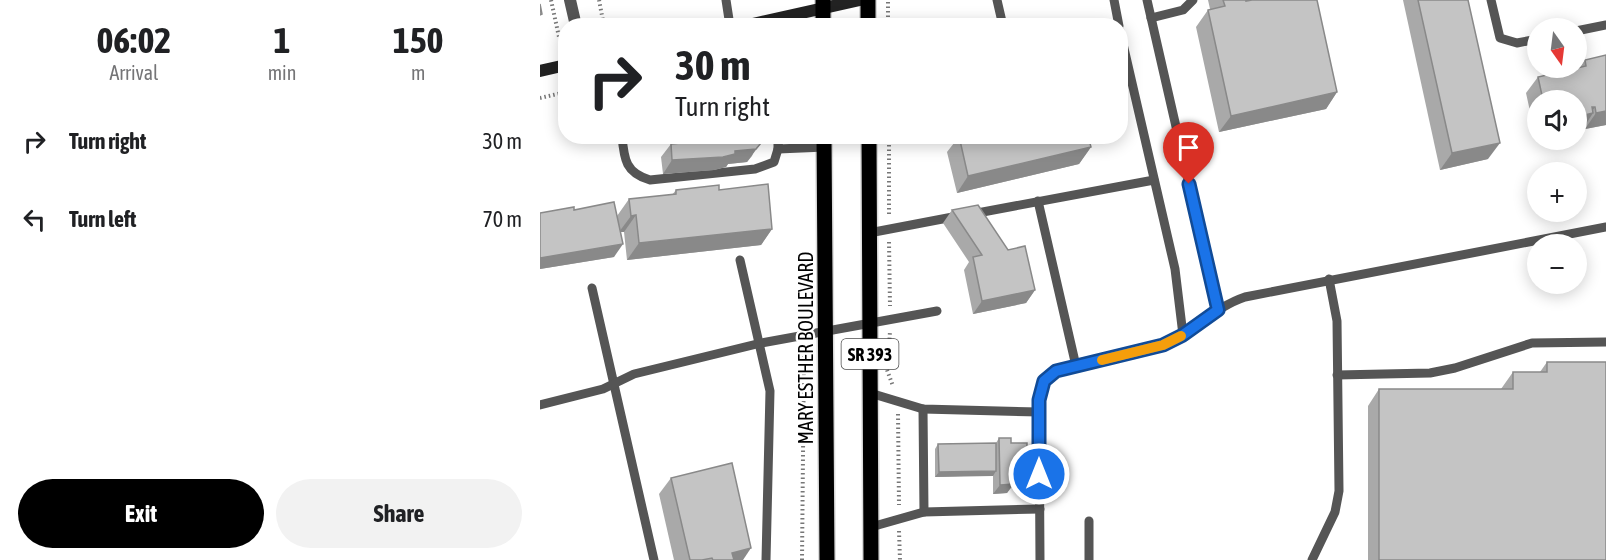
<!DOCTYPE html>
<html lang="en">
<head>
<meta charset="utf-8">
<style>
	:root { --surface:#fff; --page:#f2f2f2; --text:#202124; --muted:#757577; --accent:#000 }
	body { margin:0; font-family:"Asap Condensed",sans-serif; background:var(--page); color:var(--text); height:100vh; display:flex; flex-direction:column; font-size:22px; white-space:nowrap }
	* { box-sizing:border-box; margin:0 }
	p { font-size:20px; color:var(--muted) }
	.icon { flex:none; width:33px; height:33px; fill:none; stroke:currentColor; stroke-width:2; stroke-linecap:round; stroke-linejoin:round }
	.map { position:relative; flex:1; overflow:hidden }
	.panel { display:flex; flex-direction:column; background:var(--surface); width:540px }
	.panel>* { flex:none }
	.hud { position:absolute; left:18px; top:18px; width:570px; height:126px; border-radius:24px; box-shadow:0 3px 15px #0003; background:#fff; color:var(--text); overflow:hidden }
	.needle { width:39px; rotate:166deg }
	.controls { position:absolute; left:987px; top:18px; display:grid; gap:12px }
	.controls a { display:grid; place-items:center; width:60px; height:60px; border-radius:50%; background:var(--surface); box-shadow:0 3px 15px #0003; font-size:30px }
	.pin { position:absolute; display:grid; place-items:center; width:51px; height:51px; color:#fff; margin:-62px -26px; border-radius:50% 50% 50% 0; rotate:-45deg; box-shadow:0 0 6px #0007 }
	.pin .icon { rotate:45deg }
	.me { position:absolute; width:66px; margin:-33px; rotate:0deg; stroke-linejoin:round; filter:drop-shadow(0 0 4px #0008) }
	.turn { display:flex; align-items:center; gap:21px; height:126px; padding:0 18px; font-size:27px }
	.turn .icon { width:78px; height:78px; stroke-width:2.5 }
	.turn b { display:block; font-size:42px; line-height:51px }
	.eta { display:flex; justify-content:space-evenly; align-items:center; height:102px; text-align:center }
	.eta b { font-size:36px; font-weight:700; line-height:42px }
	.cta { display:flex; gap:12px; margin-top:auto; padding:12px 18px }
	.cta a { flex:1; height:69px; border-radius:36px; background:var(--accent); color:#fff; font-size:24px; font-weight:700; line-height:69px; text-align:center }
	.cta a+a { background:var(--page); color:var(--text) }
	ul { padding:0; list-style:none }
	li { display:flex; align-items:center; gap:18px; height:78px; padding:0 18px }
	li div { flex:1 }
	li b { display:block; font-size:22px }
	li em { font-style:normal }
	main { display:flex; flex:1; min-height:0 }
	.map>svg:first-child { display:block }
</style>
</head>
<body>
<main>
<section class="panel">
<div class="eta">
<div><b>06:02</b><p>Arrival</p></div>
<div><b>1</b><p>min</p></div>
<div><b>150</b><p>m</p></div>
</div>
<ul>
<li><svg class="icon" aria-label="right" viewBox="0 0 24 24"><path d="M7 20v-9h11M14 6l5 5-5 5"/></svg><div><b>Turn right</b></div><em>30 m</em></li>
<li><svg class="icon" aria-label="left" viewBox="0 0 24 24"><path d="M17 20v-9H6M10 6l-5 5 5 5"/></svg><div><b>Turn left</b></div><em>70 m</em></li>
</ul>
<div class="cta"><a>Exit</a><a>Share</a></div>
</section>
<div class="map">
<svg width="1066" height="560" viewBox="0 0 1066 560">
	<rect width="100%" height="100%" fill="#fff"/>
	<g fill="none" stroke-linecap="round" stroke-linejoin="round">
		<defs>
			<g id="primary">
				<polyline points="283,0 283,26"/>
				<polyline points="328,0 328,26"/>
				<polyline points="284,136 287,560"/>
				<polyline points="329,136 331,560"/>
			</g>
		</defs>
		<use href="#primary" stroke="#dbdbdb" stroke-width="18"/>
		<g stroke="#777" stroke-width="4" stroke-dasharray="1.5 3" stroke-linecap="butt">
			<polyline points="11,0 19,37"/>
			<polyline points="59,0 64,26"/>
			<polyline points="348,26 348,0"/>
			<polyline points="0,98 26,92"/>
			<polyline points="349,136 349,216"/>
			<polyline points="349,242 350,306"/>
			<polyline points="349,348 350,331"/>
			<polyline points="347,370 353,386"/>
			<polyline points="358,414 359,505"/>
			<polyline points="359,531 360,560"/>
			<polyline points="262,560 264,348"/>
		</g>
		<g stroke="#555" stroke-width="9">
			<polyline points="186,0 190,26"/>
			<polyline points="457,0 463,26"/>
			<polyline points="574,0 579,26"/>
			<polyline points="607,0 678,310"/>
			<polyline points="951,0 960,38 977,43 998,39"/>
			<polyline points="611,18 643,10 653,0"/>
			<polyline points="580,31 635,269 643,335"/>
			<polyline points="1036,31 1066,25"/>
			<path d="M82,136c2,24 4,37 28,44l105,-11 19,-7 4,-13"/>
			<polyline points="238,136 238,149 285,147"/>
			<polyline points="498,201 536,366"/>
			<polyline points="432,214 614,180"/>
			<polyline points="329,233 418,216"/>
			<polyline points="200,260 230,391 226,560"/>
			<polyline points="52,288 114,560"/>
			<polyline points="797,375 890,373 915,368 992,343 1066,342"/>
			<polyline points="330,393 383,409 499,412"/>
			<polyline points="0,405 63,389 94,374 221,343 397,311"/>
			<polyline points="383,409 384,512"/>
			<polyline points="549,521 549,560"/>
			<polyline points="331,527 384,512 500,509"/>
			<path d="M500,560l-1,-160 5,-20 12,-9c32,-8 81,-15 109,-27 29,-13 50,-37 80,-47l361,-70"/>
			<polyline points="772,560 795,512 799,491 797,321 789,279"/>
		</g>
		<polyline stroke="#555" stroke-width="12" points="30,0 36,26"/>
		<g stroke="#222" stroke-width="12">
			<polyline points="204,26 320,0"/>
			<polyline points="0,71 26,65"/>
		</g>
		<use href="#primary" stroke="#000" stroke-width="15"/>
	</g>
	<g fill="#a9a9a9">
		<polygon points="668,0 706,0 797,92 786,109 679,132 656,27 668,10 670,9"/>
		<polygon points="863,0 928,0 948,159 900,170"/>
		<polygon points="1045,60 1066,125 1045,129 1044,126 1042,130 1036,100 998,100 998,133 995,134 986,93 998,77 1039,68"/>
		<polygon points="137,136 220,136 212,156 207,162 188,164 186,167 174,170 123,174 121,157 131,144 138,143"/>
		<polygon points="412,136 481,136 483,138 482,136 548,136 551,147 539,164 417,193 407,152 414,143"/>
		<polygon points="136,190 179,190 232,229 221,245 87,260 84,232 81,232 74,257 0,269 0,213 34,210 78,220 77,216 89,199 132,195"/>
		<polygon points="412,210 495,290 486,303 433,314 424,270 429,262 403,223"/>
		<polygon points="1007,362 1066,560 828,560 828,406 839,389 961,389 973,372 1000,372"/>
		<polygon points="459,438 471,443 487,484 480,493 474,490 474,481 467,493 453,494 453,475 395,477 395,449 398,444 456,443"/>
		<polygon points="131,478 203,560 134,560 119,494"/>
	</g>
	<g fill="#898989">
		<polygon points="797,92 786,109 679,132 691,116"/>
		<polygon points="1052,107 1055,107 1050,114 1053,113 1042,130 1036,131 1036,117"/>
		<polygon points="1066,111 1066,125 1045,129 1056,113"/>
		<polygon points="221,143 207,162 188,164 186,167 174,170 123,174 132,160 195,151"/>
		<polygon points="960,143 948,159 900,170 912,153"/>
		<polygon points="551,147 539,164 417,193 428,176"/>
		<polygon points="96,215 84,232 79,232 91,216"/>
		<polygon points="232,229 221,245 87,260 99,243"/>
		<polygon points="83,244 74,257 0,269 0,258"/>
		<polygon points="495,290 486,303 433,314 442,301"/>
		<polygon points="456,471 453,476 395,477 399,472"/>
		<polygon points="473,472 481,472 474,481 467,481"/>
		<polygon points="481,481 487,484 480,493 474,490"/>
		<polygon points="474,484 467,493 453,494 460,485"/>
		<polygon points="211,548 203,560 187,560 192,553"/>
	</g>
	<g fill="#c4c4c4" stroke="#898989" stroke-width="1.5">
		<polygon points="683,0 706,0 706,1 712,0 777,0 797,92 691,116 668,10 685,6"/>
		<polygon points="878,0 928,0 960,143 912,153"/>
		<polygon points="0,4 2,14 0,15"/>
		<polygon points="1066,55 1066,111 1056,113 1055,107 1052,107 1053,113 1036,117 1036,100 1003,100 998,77 1046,66 1045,60"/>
		<polygon points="148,136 220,136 221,143 216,149 195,151 195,154 183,157 132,160 131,144 149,142"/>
		<polygon points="419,136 481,136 486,140 493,138 494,136 548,136 551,147 428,176"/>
		<polygon points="228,184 232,229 99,243 96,215 91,216 89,199 136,194 136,190 179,185 179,190"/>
		<polygon points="74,202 83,244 0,258 0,213 34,207 34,210"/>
		<polygon points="438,205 468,250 485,246 495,290 442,301 433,257 442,255 412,210"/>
		<polygon points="1007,362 1066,362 1066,560 839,560 839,389 973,389 973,372 1007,372"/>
		<polygon points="459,438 471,438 471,443 487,443 487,484 481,481 481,472 473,472 474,484 460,485"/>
		<polygon points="456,443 456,471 399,472 398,444"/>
		<polygon points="192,463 211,548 192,553 194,560 173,560 172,558 162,560 150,560 131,478"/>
	</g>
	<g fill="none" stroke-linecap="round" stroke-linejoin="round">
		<defs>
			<polyline id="route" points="499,474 499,400 504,381 516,371 623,345 643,335 678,310 649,184"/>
		</defs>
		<use href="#route" stroke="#114b97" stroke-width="15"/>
		<use href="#route" stroke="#1a73e8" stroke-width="10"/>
		<polyline stroke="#f59e0b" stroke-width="10" points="562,360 623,345 641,336"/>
	</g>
	<g text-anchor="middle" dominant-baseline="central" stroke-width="4.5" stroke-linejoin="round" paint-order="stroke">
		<rect fill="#fff" stroke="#4c4c4c" stroke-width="1.5" x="301.5" y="339" width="57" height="30" rx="4.5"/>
		<g font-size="18" font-weight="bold" fill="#000">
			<text x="330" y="354">SR 393</text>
		</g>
		<g font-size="20" fill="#000" stroke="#fff">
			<text transform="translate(265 348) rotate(-90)">MARY ESTHER BOULEVARD</text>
		</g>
	</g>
</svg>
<div class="controls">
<a><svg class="needle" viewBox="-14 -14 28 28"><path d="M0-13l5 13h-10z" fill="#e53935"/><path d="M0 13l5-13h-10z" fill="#757577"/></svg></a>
<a><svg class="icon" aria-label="sound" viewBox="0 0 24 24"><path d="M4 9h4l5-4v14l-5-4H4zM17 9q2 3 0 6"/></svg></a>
<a>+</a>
<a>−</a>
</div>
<div class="pin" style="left:649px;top:184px;background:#d93025"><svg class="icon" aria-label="arrive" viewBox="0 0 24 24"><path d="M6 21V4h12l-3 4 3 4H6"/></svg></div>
<svg class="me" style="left:499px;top:474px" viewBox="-20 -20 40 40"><circle r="17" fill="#1a73e8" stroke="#fff" stroke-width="3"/><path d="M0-11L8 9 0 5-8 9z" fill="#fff"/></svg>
<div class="hud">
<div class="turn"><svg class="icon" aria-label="right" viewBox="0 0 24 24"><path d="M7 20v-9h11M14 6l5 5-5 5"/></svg><div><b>30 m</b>Turn right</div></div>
</div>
</div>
</main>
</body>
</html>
